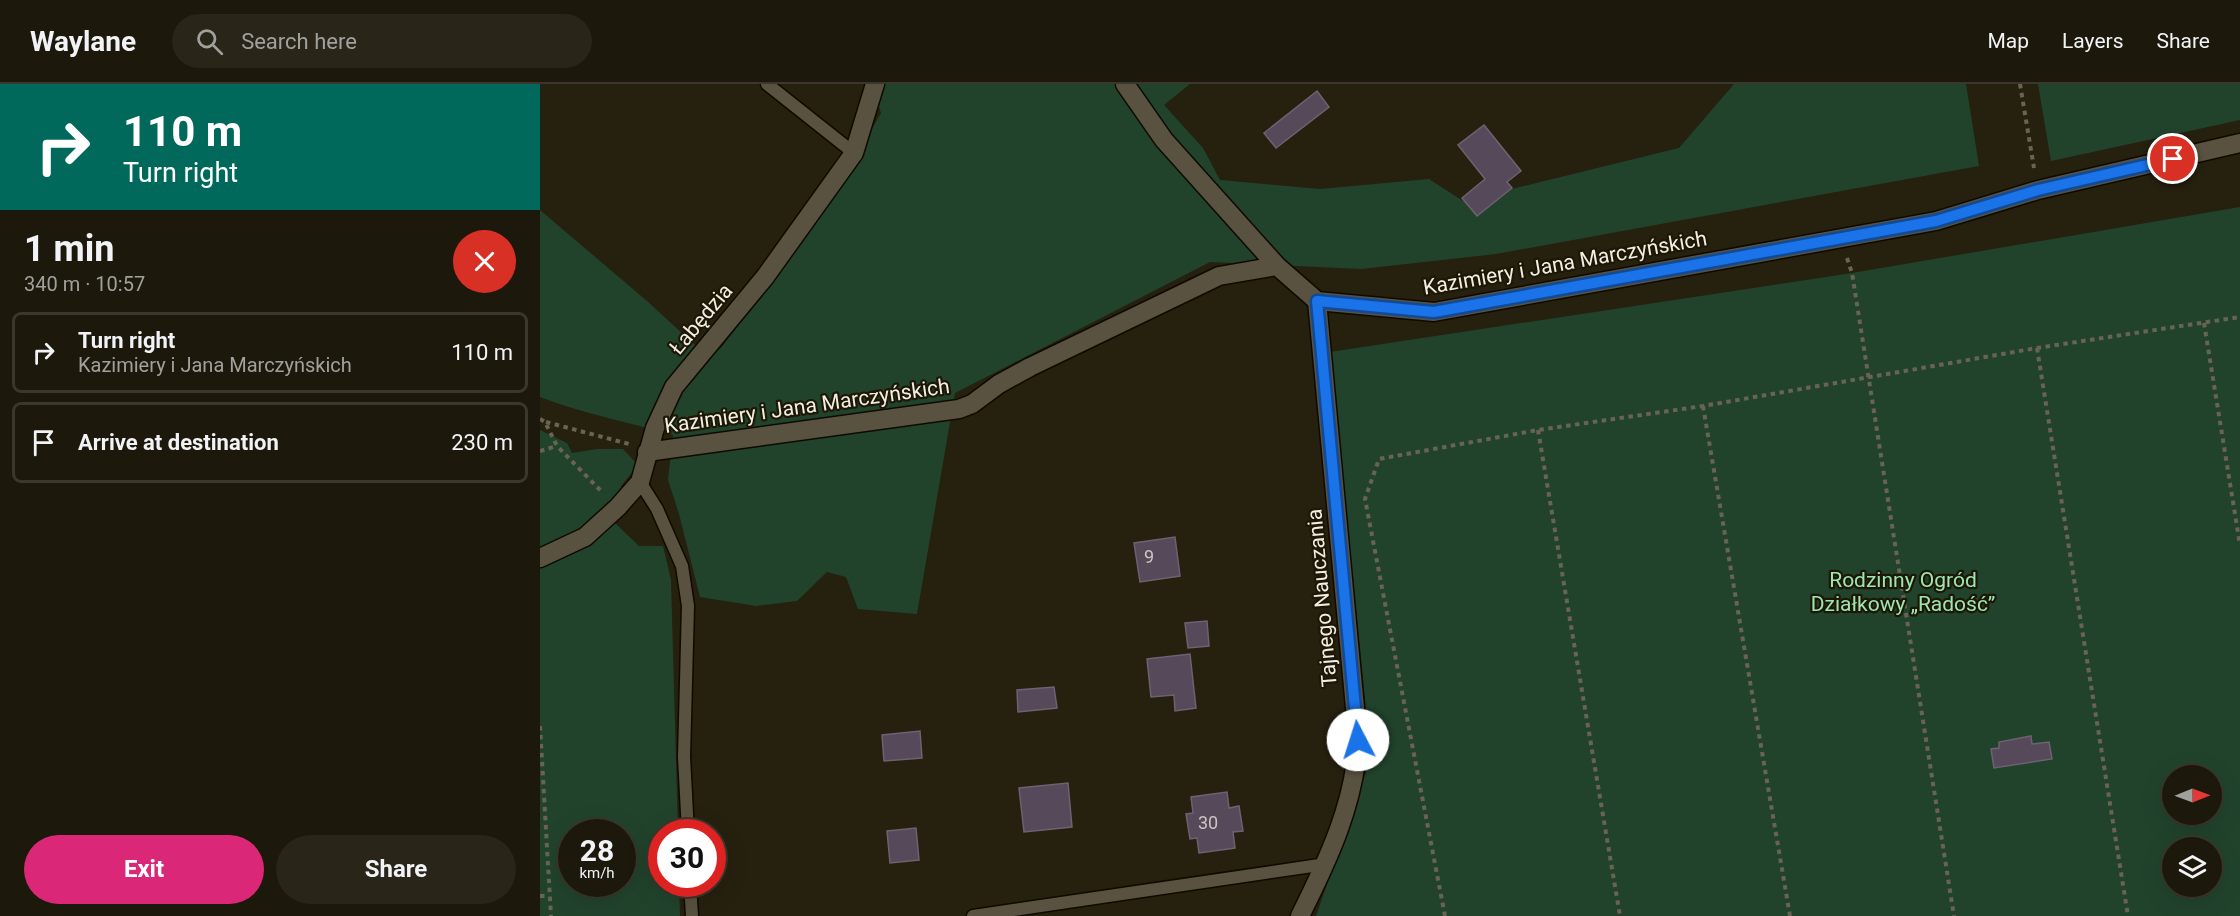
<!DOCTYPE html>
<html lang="en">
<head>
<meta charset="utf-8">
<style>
	:root { --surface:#1c180b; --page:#292519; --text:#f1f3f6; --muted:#a0a09d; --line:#3a372c; --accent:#db2777 }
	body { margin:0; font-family:Roboto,sans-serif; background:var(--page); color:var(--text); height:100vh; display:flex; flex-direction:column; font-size:22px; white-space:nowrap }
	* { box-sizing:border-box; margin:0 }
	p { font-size:20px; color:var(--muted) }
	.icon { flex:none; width:33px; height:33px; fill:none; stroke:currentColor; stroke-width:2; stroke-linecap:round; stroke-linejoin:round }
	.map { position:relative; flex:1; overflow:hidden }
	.sheet { display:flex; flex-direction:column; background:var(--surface); width:540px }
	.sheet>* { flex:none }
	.guide { background:#00695c; color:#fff; overflow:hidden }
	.needle { width:39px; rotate:89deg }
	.tools { position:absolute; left:1622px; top:681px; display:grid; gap:12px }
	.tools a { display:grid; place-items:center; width:60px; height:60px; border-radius:50%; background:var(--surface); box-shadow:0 6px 24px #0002,0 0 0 2px var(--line); font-size:30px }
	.speed { position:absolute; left:18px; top:735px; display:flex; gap:12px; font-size:30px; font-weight:700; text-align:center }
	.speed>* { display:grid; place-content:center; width:78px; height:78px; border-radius:50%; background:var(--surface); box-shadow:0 6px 24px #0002,0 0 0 2px var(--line); line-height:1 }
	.speed small { font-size:15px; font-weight:400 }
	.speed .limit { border:9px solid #d22; background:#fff; color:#111 }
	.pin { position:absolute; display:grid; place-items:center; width:51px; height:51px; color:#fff; margin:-26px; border:3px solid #fff; border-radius:50%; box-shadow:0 2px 6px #0007 }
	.me { position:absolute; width:66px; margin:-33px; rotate:355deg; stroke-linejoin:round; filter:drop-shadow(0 0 4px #0008) }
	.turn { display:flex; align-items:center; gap:21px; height:126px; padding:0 24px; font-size:27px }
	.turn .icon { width:78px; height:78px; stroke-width:2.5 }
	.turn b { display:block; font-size:42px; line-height:51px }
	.round { display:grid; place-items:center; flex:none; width:63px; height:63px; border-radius:32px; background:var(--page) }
	.head { display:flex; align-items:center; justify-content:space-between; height:102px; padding:0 24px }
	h1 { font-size:36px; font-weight:700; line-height:45px }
	.primary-button { display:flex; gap:12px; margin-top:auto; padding:12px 24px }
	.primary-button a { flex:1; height:69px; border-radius:36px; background:var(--accent); color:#fff; font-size:24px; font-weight:700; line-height:69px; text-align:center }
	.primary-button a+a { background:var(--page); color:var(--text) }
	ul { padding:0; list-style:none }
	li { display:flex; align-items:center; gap:18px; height:81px; margin:0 12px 9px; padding:0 12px; border:3px solid var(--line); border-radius:9px }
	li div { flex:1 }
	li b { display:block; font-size:22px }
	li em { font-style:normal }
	header { display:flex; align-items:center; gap:36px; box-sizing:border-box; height:84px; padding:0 30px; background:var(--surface); border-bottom:2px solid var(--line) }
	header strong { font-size:28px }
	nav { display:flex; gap:33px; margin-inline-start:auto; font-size:21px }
	.search { width:420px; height:54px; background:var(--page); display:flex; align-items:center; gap:15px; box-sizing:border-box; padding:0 21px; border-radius:33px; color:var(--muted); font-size:22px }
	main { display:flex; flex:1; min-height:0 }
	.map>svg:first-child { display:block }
</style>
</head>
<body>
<header>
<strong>Waylane</strong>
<div class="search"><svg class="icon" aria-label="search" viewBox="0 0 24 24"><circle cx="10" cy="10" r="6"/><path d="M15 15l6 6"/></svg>Search here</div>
<nav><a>Map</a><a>Layers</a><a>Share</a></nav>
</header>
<main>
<section class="sheet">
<div class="guide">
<div class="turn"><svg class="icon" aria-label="right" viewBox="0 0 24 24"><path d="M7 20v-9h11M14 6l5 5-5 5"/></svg><div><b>110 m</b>Turn right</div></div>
</div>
<div class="head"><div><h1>1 min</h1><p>340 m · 10:57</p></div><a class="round" style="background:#d93025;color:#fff"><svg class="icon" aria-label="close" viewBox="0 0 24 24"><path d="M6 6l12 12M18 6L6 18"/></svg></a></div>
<ul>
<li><svg class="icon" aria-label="right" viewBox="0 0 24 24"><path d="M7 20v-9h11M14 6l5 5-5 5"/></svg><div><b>Turn right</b><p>Kazimiery i Jana Marczyńskich</p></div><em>110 m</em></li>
<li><svg class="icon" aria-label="arrive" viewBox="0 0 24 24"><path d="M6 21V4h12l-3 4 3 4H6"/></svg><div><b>Arrive at destination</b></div><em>230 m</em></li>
</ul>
<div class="primary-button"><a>Exit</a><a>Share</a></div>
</section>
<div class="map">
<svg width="1700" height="832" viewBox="0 0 1700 832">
	<rect width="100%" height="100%" fill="#26200f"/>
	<g fill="#21432c" fill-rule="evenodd">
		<path d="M332,0h318l-26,21 39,43 17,32 100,9 109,-10 34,22 216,-53 55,-64h232l13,82 -483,88 -135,15 -151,-7 -255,131 -38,221 -59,-5 -12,-32 -19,-5 -30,29 -41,5 -56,-9 -21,-83 -11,-34 5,-45c-45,-13 -89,-21 -133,-38v-187l107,91 61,56 13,-9 108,-144 52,-91z"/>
		<polygon points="1498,0 1700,0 1700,36 1511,77"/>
		<path d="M1700,123v709h-924l55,-158 -41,-406 522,-79zM1632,692h39v38h-39zM1632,764h39v38h-39z"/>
		<path d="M0,346l27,13 5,10 25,-4h26l15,16 -17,21 -6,37 24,23h24l8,34 7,252h-16v52h17l1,32h-140zM32,748h50v52h-50z"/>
	</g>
	<g fill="#564959" stroke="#6e6172" stroke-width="1.5">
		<polygon points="777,7 789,23 736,64 724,49"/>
		<polygon points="944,41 981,87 967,98 972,104 937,132 922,114 945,95 918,61"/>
		<polygon points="635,453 640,492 600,498 594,459"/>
		<polygon points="667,537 669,562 648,564 645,539"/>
		<polygon points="650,570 656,624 635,627 634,611 611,613 607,575"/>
		<polygon points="514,603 517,624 478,628 477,606"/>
		<polygon points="380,647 382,674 344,677 342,651"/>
		<polygon points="1491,652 1492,660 1509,658 1512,675 1454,684 1451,665 1459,664 1459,658"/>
		<polygon points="528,699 532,743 484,748 479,704"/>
		<polygon points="687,708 689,724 699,722 703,747 693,748 695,764 659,769 657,754 650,755 646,730 653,729 651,713"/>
		<polygon points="376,744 379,776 350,779 347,747"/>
	</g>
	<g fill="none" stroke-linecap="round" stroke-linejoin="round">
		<defs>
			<g id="lane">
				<polyline points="227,0 314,69"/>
				<polyline points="100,398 117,425 142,482 148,522 144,673 148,748"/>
				<polyline points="150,800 152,832"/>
				<polyline points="433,832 786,780"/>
			</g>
			<g id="street">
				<polyline points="585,0 624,56 737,182 777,217 894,228 1396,137 1498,106 1700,59"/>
				<polyline points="107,368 419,325 432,320 459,300 490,283 679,192 737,182"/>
				<polyline points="0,474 45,453 78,423 100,398 115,344 134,303 225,193 314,69 335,0"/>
				<path d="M760,832c28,-56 55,-113 58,-176l-41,-439"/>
			</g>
		</defs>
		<use href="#lane" stroke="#0f0a00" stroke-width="15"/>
		<use href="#street" stroke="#0f0a00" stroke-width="21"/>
		<g stroke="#696354" stroke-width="4" stroke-dasharray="4.5 4.5" stroke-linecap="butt">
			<polyline points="1480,0 1494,84"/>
			<polyline points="1307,174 1312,189 1414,832"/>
			<polyline points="1664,239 1700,461"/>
			<polyline points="1497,264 1588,832"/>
			<polyline points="1163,322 1250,832"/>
			<polyline points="0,335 5,338 17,362 63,409"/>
			<polyline points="6,338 89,360"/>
			<polyline points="998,346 1080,832"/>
			<polyline points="0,367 17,362"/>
			<polyline points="0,642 11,832"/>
			<polyline points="0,812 9,812"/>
			<polyline points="905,832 825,415 839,375 998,346 1163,322 1497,264 1700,233"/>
		</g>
		<use href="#lane" stroke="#595240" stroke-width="12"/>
		<use href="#street" stroke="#595240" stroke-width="18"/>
	</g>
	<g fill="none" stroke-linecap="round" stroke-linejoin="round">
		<defs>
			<polyline id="route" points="818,656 777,217 894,228 1396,137 1498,106 1633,75"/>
		</defs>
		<use href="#route" stroke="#114b97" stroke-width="15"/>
		<use href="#route" stroke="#1a73e8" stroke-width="10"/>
	</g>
	<g text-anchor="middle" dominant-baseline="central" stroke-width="4.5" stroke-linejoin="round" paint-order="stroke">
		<g font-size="18" fill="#cbc5c0">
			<text x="609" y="472">9</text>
			<text x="668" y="738">30</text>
		</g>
		<g font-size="21" fill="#f2eee3" stroke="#1d1706">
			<text transform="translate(1025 179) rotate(-10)">Kazimiery i Jana Marczyńskich</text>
			<text transform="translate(161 235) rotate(-50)">Łabędzia</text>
			<text transform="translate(267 322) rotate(-8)">Kazimiery i Jana Marczyńskich</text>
			<text transform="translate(782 514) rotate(-95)">Tajnego Nauczania</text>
		</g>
		<g font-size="21" fill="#9de6b2" stroke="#1d1706">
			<text x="1363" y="496">Rodzinny Ogród<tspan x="1363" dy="24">Działkowy „Radość”</tspan></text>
		</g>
	</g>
</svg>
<div class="tools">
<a><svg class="needle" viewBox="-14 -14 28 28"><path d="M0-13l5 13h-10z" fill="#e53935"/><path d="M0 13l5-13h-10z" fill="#a0a09d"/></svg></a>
<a><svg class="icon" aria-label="layers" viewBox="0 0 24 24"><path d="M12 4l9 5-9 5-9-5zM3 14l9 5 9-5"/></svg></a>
</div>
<div class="speed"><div>28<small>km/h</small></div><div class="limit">30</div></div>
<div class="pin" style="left:1633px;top:75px;background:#d93025"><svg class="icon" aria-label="arrive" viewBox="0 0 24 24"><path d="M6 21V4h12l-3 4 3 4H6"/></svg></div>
<svg class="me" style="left:818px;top:656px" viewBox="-20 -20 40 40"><circle r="19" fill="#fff"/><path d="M0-13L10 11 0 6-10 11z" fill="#1a73e8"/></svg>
</div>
</main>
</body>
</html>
